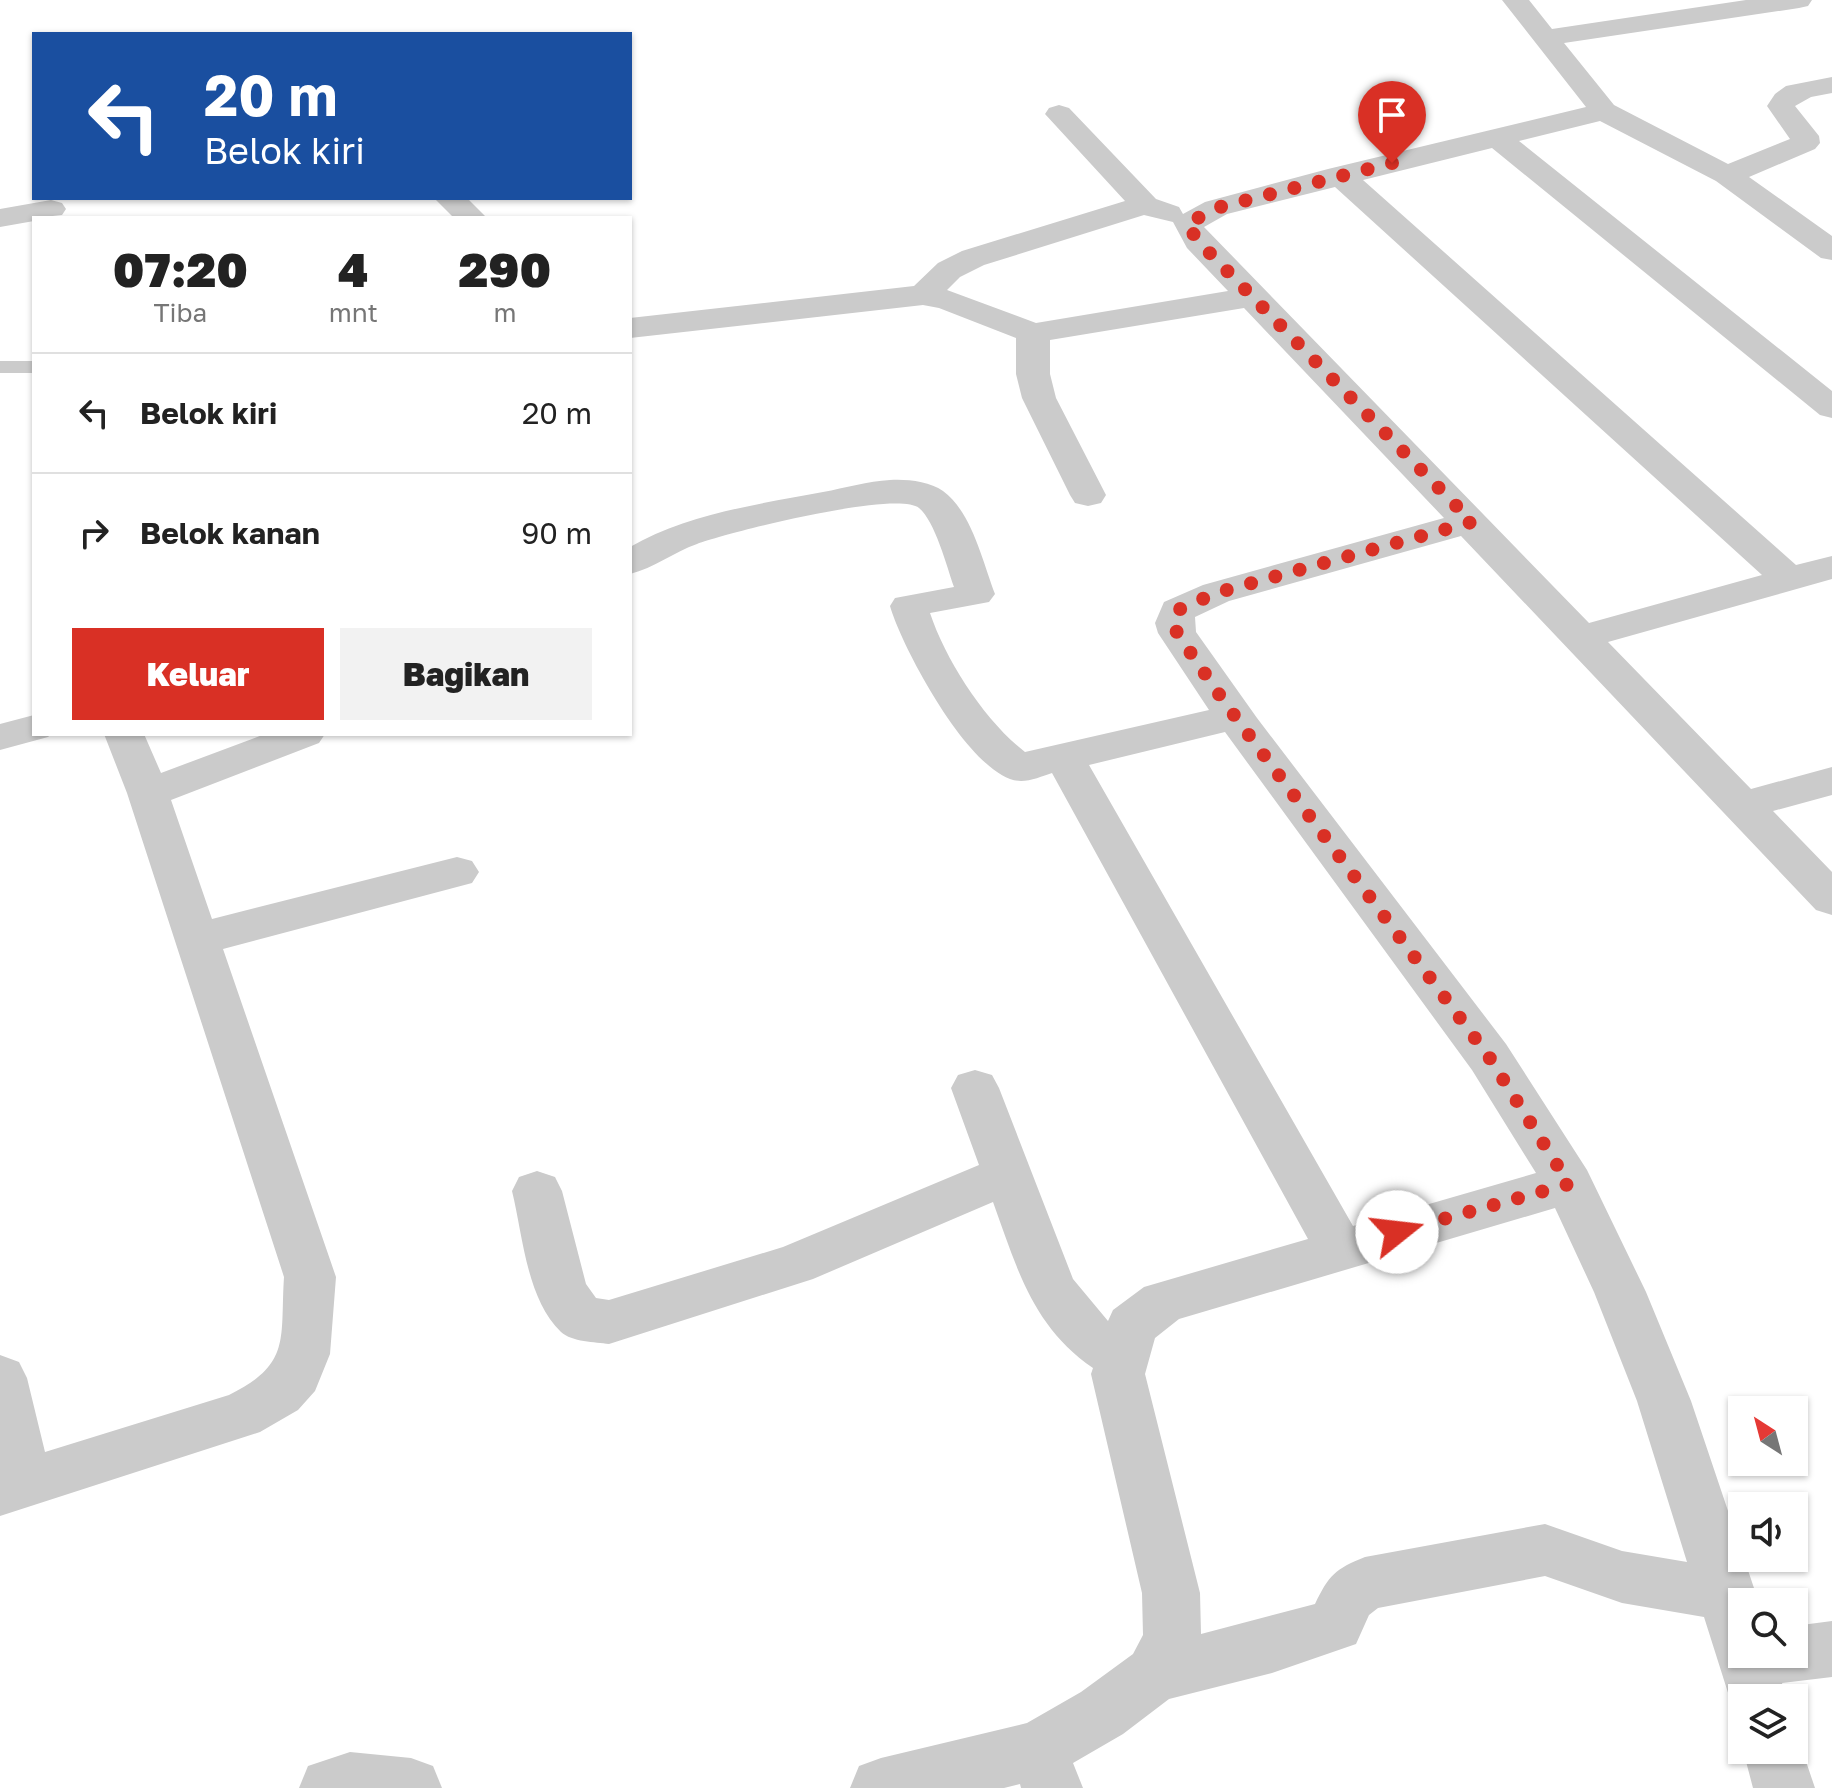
<!DOCTYPE html>
<html lang="id">
<head>
<meta charset="utf-8">
<style>
	:root { --surface:#fff; --page:#f2f2f2; --text:#222; --muted:#767676; --line:#e0e0e0; --accent:#d93025 }
	body { margin:0; font-family:"Golos Text",sans-serif; background:var(--page); color:var(--text); height:100vh; display:flex; flex-direction:column; font-size:30px; white-space:nowrap }
	* { box-sizing:border-box; margin:0 }
	p { font-size:26px; color:var(--muted) }
	.icon { flex:none; width:44px; height:44px; fill:none; stroke:currentColor; stroke-width:2; stroke-linecap:round; stroke-linejoin:round }
	.map { position:relative; flex:1; overflow:hidden }
	.drawer { position:absolute; left:32px; top:216px; width:600px; height:520px; display:flex; flex-direction:column; background:var(--surface); border-radius:0px; box-shadow:0 2px 6px #0004 }
	.drawer>* { flex:none }
	.top-card { position:absolute; left:32px; top:32px; width:600px; height:168px; border-radius:0px; box-shadow:0 2px 6px #0004; background:#1a4fa0; color:#fff; overflow:hidden }
	.needle { width:52px; rotate:324deg }
	.tools { position:absolute; left:1728px; top:1396px; display:grid; gap:16px }
	.tools a { display:grid; place-items:center; width:80px; height:80px; border-radius:0px; background:var(--surface); box-shadow:0 2px 6px #0004; font-size:40px }
	.pin { position:absolute; display:grid; place-items:center; width:68px; height:68px; color:#fff; margin:-82px -34px; border-radius:50% 50% 50% 0; rotate:-45deg; box-shadow:0 0 8px #0007 }
	.pin .icon { rotate:45deg }
	.me { position:absolute; width:88px; margin:-44px; rotate:74deg; stroke-linejoin:round; filter:drop-shadow(0 0 6px #0008) }
	.turn { display:flex; align-items:center; gap:28px; height:168px; padding:0 40px; font-size:36px }
	.turn .icon { width:104px; height:104px; stroke-width:2.5 }
	.turn b { display:block; font-size:56px; line-height:68px }
	.eta { display:flex; justify-content:space-evenly; align-items:center; height:136px; text-align:center }
	.eta b { font-size:48px; font-weight:800; line-height:56px }
	.cta { display:flex; gap:16px; margin-top:auto; padding:16px 40px }
	.cta a { flex:1; height:92px; border-radius:0px; background:var(--accent); color:#fff; font-size:32px; font-weight:800; line-height:92px; text-align:center }
	.cta a+a { background:var(--page); color:var(--text) }
	ul { padding:0; list-style:none }
	li { display:flex; align-items:center; gap:24px; height:120px; padding:0 40px; border-top:2px solid var(--line) }
	li div { flex:1 }
	li b { display:block; font-size:30px }
	li em { font-style:normal }
	.map>svg:first-child { display:block }
</style>
</head>
<body>
<div class="map">
<svg width="1832" height="1788" viewBox="0 0 1832 1788">
	<rect width="100%" height="100%" fill="#fff"/>
	<g fill="none" stroke-linecap="round" stroke-linejoin="round">
		<rect fill="#cbcbcb" fill-rule="evenodd" x="0" y="361" width="34" height="12"/>
		<g fill="#cbcbcb" fill-rule="evenodd">
			<path d="M1502,0h27l23,29 194,-29h66l-4,6 -9,2 -235,35 50,62 114,59 62,-25 -23,-33 8,-12 11,-8 46,-9v16l-21,4 -16,9 24,30 1,7 -5,6 -66,28 83,59v24l-11,-2 -105,-77 -116,-60 -81,20 313,250v27l-12,-3 -328,-267 -129,32 433,385 36,-9v23l-224,63 143,147 81,-22v28l-59,16 59,61v43l-16,-5 -355,-374 -232,65 -34,16 1,15 61,86 249,326 81,126 59,122 45,109 65,193 1,8h-15v52h52v-28l38,-5v56l-50,6 5,15h-45v23l-6,-3 -32,-101 -82,-14 -77,-27 -167,32 -9,7 -13,29 -84,29 -103,26 -46,35 -50,29 10,25h-62l-1,-4 -16,4h-154l9,-22 22,-8 146,-35 54,-31 52,-38 10,-19 -1,-42 -51,-219 2,-6c-61,-42 -76,-100 -100,-166l-180,77 -204,65c-14,-2 -37,-2 -48,-12 -35,-34 -38,-97 -49,-141l7,-14 18,-6 18,6 7,14 24,93 10,14 13,2 174,-53 196,-82 -28,-77 7,-13 17,-5 17,5 7,13 74,191 35,42 5,-11 31,-23 164,-48 -256,-466c-9,3 -21,8 -31,8 -48,0 -119,-133 -131,-175l5,-8 59,-11c-7,-20 -19,-66 -35,-79 -23,-18 -189,24 -222,36 -23,8 -43,24 -67,30v-27c57,-33 129,-43 193,-55 22,-4 45,-11 67,-12 16,-1 39,1 53,11 29,21 40,72 52,103l-6,8 -59,11c16,48 55,108 95,139l184,-42 -51,-77 -3,-10 9,-21 39,-17 241,-67 -200,-210 -194,32v34l6,24 50,97 -5,8 -13,3 -13,-3 -5,-8 -48,-97 -6,-24v-36l-77,-30 -16,-3 -293,33v-20l284,-32 24,-23 24,-12 163,-50 -80,-87 4,-6 10,-3 10,3 87,91 23,8 4,7 22,-12 123,-33 258,-62zM1335,187l427,388 -173,48 -385,-396 23,-13zM1144,215l29,7 14,26 41,43 -192,32 -89,-33 13,-13 24,-12zM1225,732l247,338 64,103 -183,53 -264,-461zM1555,1208l39,84 43,109 50,161 -65,-11 -77,-27 -180,33c-30,12 -36,18 -50,47l-114,30 -1,-41 -55,-219 10,-36 24,-19z"/>
			<polygon points="434,198 467,198 487,218 454,218"/>
			<polygon points="51,200 62,203 66,209 62,215 34,218 34,221 0,227 0,209"/>
			<polygon points="34,715 34,734 51,734 48,737 0,750 0,724"/>
			<path d="M104,734h40l17,39 104,-39h60l-6,9 -148,57 41,119 245,-62 15,4 7,11 -7,11 -249,66 113,328 -6,77 -15,37 -17,19 -38,22 -260,84v-161l19,7 8,16 18,74 184,-57c63,-31 51,-56 55,-118l-157,-484z"/>
			<polygon points="1795,1729 1815,1788 1753,1788 1743,1750 1794,1750"/>
			<polygon points="350,1752 411,1758 433,1766 442,1788 299,1788 308,1766"/>
		</g>
	</g>
	<g fill="none" stroke-linecap="round" stroke-linejoin="round">
		<polyline stroke="#d93025" stroke-width="14" stroke-dasharray="0 25.2" points="1392,163 1216,208 1187,224 1198,241 1472,522 1216,593 1178,610 1174,623 1177,633 1225,703 1489,1057 1569,1184 1397,1232"/>
	</g>
</svg>
<div class="tools">
<a><svg class="needle" viewBox="-14 -14 28 28"><path d="M0-13l5 13h-10z" fill="#e53935"/><path d="M0 13l5-13h-10z" fill="#767676"/></svg></a>
<a><svg class="icon" aria-label="sound" viewBox="0 0 24 24"><path d="M4 9h4l5-4v14l-5-4H4zM17 9q2 3 0 6"/></svg></a>
<a><svg class="icon" aria-label="search" viewBox="0 0 24 24"><circle cx="10" cy="10" r="6"/><path d="M15 15l6 6"/></svg></a>
<a><svg class="icon" aria-label="layers" viewBox="0 0 24 24"><path d="M12 4l9 5-9 5-9-5zM3 14l9 5 9-5"/></svg></a>
</div>
<div class="pin" style="left:1392px;top:163px;background:#d93025"><svg class="icon" aria-label="arrive" viewBox="0 0 24 24"><path d="M6 21V4h12l-3 4 3 4H6"/></svg></div>
<svg class="me" style="left:1397px;top:1232px" viewBox="-20 -20 40 40"><circle r="19" fill="#fff"/><path d="M0-13L10 11 0 6-10 11z" fill="#d93025"/></svg>
<div class="top-card">
<div class="turn"><svg class="icon" aria-label="left" viewBox="0 0 24 24"><path d="M17 20v-9H6M10 6l-5 5 5 5"/></svg><div><b>20 m</b>Belok kiri</div></div>
</div>
<section class="drawer">
<div class="eta">
<div><b>07:20</b><p>Tiba</p></div>
<div><b>4</b><p>mnt</p></div>
<div><b>290</b><p>m</p></div>
</div>
<ul>
<li><svg class="icon" aria-label="left" viewBox="0 0 24 24"><path d="M17 20v-9H6M10 6l-5 5 5 5"/></svg><div><b>Belok kiri</b></div><em>20 m</em></li>
<li><svg class="icon" aria-label="right" viewBox="0 0 24 24"><path d="M7 20v-9h11M14 6l5 5-5 5"/></svg><div><b>Belok kanan</b></div><em>90 m</em></li>
</ul>
<div class="cta"><a>Keluar</a><a>Bagikan</a></div>
</section>
</div>
</body>
</html>
